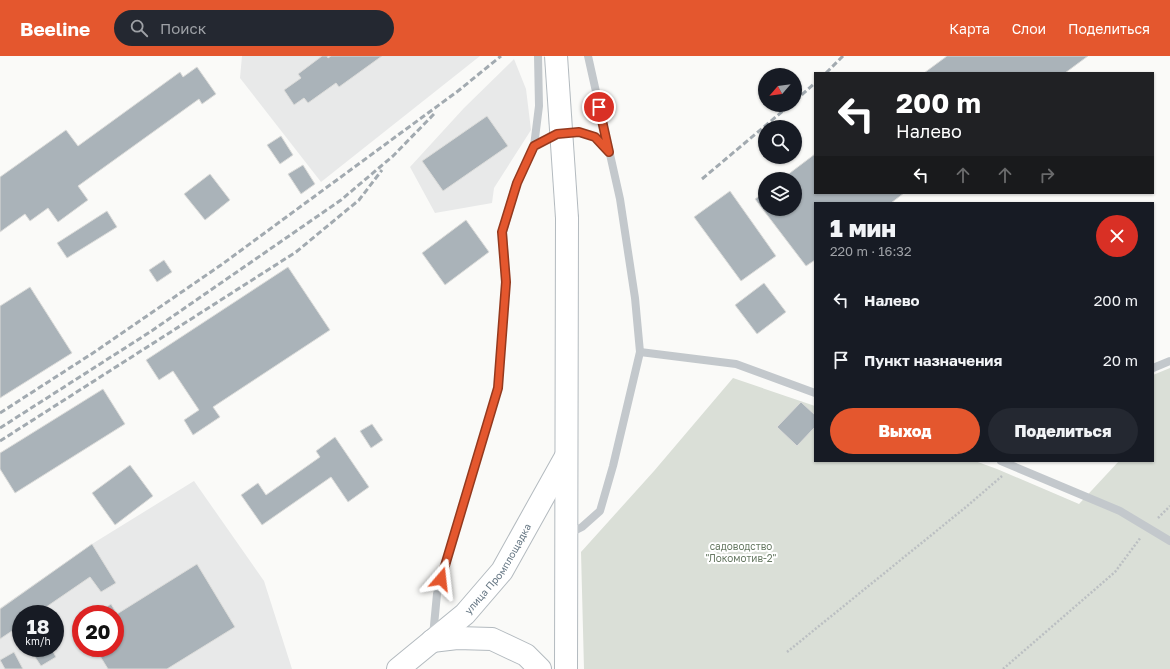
<!DOCTYPE html>
<html lang="ru">
<head>
<meta charset="utf-8">
<style>
	:root { --surface:#171b24; --page:#242831; --text:#f1f3f6; --muted:#9ea1a6; --accent:#e4572e }
	body { margin:0; font-family:"Golos Text",sans-serif; background:var(--page); color:var(--text); height:100vh; display:flex; flex-direction:column; font-size:15px; white-space:nowrap }
	* { box-sizing:border-box; margin:0 }
	p { font-size:13px; color:var(--muted) }
	.icon { flex:none; width:22px; height:22px; fill:none; stroke:currentColor; stroke-width:2; stroke-linecap:round; stroke-linejoin:round }
	.map { position:relative; flex:1; overflow:hidden }
	.sheet { position:absolute; left:814px; top:146px; width:340px; height:260px; display:flex; flex-direction:column; background:var(--surface); border-radius:0px; box-shadow:0 1px 3px #0004 }
	.sheet>* { flex:none }
	.guide { position:absolute; left:814px; top:16px; width:340px; height:122px; border-radius:0px; box-shadow:0 1px 3px #0004; background:#202124; color:#fff; overflow:hidden }
	.needle { width:26px; rotate:242deg }
	.controls { position:absolute; left:758px; top:12px; display:grid; gap:8px }
	.controls a { display:grid; place-items:center; width:44px; height:44px; border-radius:50%; background:var(--surface); box-shadow:0 1px 3px #0004; font-size:20px }
	.speed { position:absolute; left:12px; top:549px; display:flex; gap:8px; font-size:20px; font-weight:700; text-align:center }
	.speed>* { display:grid; place-content:center; width:52px; height:52px; border-radius:50%; background:var(--surface); box-shadow:0 1px 3px #0004; line-height:1 }
	.speed small { font-size:10px; font-weight:400 }
	.speed .limit { border:6px solid #d22; background:#fff; color:#111 }
	.pin { position:absolute; display:grid; place-items:center; width:34px; height:34px; color:#fff; margin:-17px; border:2px solid #fff; border-radius:50%; box-shadow:0 1px 4px #0007 }
	.me { position:absolute; width:44px; margin:-22px; rotate:17deg; stroke-linejoin:round; filter:drop-shadow(0 0 3px #0008) }
	.turn { display:flex; align-items:center; gap:14px; height:84px; padding:0 16px; font-size:18px }
	.turn .icon { width:52px; height:52px; stroke-width:2.5 }
	.turn b { display:block; font-size:28px; line-height:34px }
	.lanes { display:flex; align-items:center; height:38px; padding:0 16px; background:#0003; justify-content:center; gap:20px; direction:ltr }
	.lanes .off { opacity:.35 }
	.round { display:grid; place-items:center; flex:none; width:42px; height:42px; border-radius:21px; background:var(--page) }
	.overview { display:flex; align-items:center; justify-content:space-between; height:68px; padding:0 16px }
	h1 { font-size:24px; font-weight:800; line-height:30px }
	.button { display:flex; gap:8px; margin-top:auto; padding:8px 16px }
	.button a { flex:1; height:46px; border-radius:24px; background:var(--accent); color:#fff; font-size:16px; font-weight:800; line-height:46px; text-align:center }
	.button a+a { background:var(--page); color:var(--text) }
	ul { padding:0; list-style:none }
	li { display:flex; align-items:center; gap:12px; height:60px; padding:0 16px }
	li div { flex:1 }
	li b { display:block; font-size:15px }
	li em { font-style:normal }
	header { display:flex; align-items:center; gap:24px; box-sizing:border-box; height:56px; padding:0 20px; background:var(--accent); color:#fff }
	header strong { font-size:19px }
	nav { display:flex; gap:22px; margin-inline-start:auto; font-size:14px }
	.search { width:280px; height:36px; background:var(--page); display:flex; align-items:center; gap:10px; box-sizing:border-box; padding:0 14px; border-radius:22px; color:var(--muted); font-size:15px }
	.map>svg:first-child { display:block }
</style>
</head>
<body>
<header>
<strong>Beeline</strong>
<div class="search"><svg class="icon" aria-label="search" viewBox="0 0 24 24"><circle cx="10" cy="10" r="6"/><path d="M15 15l6 6"/></svg>Поиск</div>
<nav><a>Карта</a><a>Слои</a><a>Поделиться</a></nav>
</header>
<div class="map">
<svg width="1170" height="613" viewBox="0 0 1170 613">
	<rect width="100%" height="100%" fill="#fafaf8"/>
	<g fill="#e8e9e9" fill-rule="evenodd">
		<polygon points="242,0 480,0 321,126 240,22"/>
		<polygon points="514,3 526,33 531,74 494,132 492,147 435,157 410,111 464,52"/>
		<path d="M194,425l70,100 28,88h-292v-61l92,-64zM21,558h34v34h-34zM81,558h34v34h-34z"/>
	</g>
	<polygon fill="#dadfd7" points="1170,312 1170,613 584,613 581,496 654,415 733,322 815,350 815,405 975,405 997,413 1079,448 1119,405 1153,405 1153,319"/>
	<g fill="#aab3b9" stroke="#dcdcda">
		<polygon points="322,0 327,0 328,2 331,0 382,0 339,31 336,27 308,47 304,42 294,49 284,34 301,22 298,18"/>
		<polygon points="947,0 1088,0 1065,17 924,17"/>
		<polygon points="197,11 216,38 202,48 199,43 78,130 88,144 58,166 48,152 30,165 25,158 0,176 0,121 66,74 78,90 180,16 183,21"/>
		<polygon points="487,60 508,90 443,135 422,105"/>
		<polygon points="281,80 293,99 280,108 267,89"/>
		<polygon points="815,98 815,137 904,137 891,147 815,147 815,204 806,210 755,143 765,136 765,153 795,153 795,123 782,123"/>
		<polygon points="303,109 315,128 301,138 288,118"/>
		<polygon points="210,118 230,144 205,164 184,138"/>
		<polygon points="730,135 776,200 741,225 694,161"/>
		<polygon points="107,155 117,171 67,202 57,187"/>
		<polygon points="466,164 489,196 445,229 422,197"/>
		<polygon points="164,204 172,216 157,226 149,214"/>
		<polygon points="288,211 330,274 213,351 220,361 193,379 184,364 199,354 173,315 159,324 146,304"/>
		<polygon points="764,227 786,256 757,278 735,249"/>
		<polygon points="30,231 72,297 0,342 0,250"/>
		<polygon points="103,333 125,368 15,437 0,413 0,397"/>
		<polygon points="801,346 815,359 815,371 797,390 777,371"/>
		<polygon points="372,368 383,384 371,392 360,375"/>
		<polygon points="335,381 369,431 348,446 331,421 262,469 241,439 258,427 266,439 320,401 316,395"/>
		<polygon points="130,409 153,440 115,469 92,437"/>
		<polygon points="92,488 116,527 101,536 90,521 36,558 21,558 21,569 0,583 0,553"/>
		<polygon points="197,508 235,571 167,613 108,613 95,592 115,592 115,558 96,558 111,548 117,558"/>
		<polygon points="29,592 51,592 56,601 41,610"/>
		<polygon points="14,596 23,613 5,613 0,604"/>
	</g>
	<g fill="none" stroke-linecap="round" stroke-linejoin="round">
		<defs>
			<g id="secondary">
				<polyline points="432,585 457,582 492,583 526,599 540,613"/>
				<path id="s1" d="M398,613l67,-55 37,-43 63,-113"/>
				<polyline points="566,613 567,162"/>
			</g>
		</defs>
		<use href="#secondary" stroke="#b3babf" stroke-width="24"/>
		<g stroke="#bbbfc2" stroke-width="2.5" stroke-dasharray="2 2" stroke-linecap="butt">
			<polyline points="1158,462 1170,450"/>
			<polyline points="787,596 966,451 1002,420"/>
			<polyline points="1003,613 1115,516 1141,481"/>
		</g>
		<g stroke="#c3c8cc" stroke-width="8">
			<polyline points="588,0 620,143 635,242 640,296"/>
			<polyline points="534,90 539,50 538,0"/>
			<polyline points="1153,312 1170,305"/>
			<polyline points="1001,405 1120,455 1170,485"/>
			<polyline points="568,478 582,471 600,455 613,410 640,296 736,308 815,337"/>
			<polyline points="433,580 437,538 498,332 506,226 503,176 517,127 534,90 557,78 579,76 595,81 609,96"/>
		</g>
		<use href="#secondary" stroke="#fff" stroke-width="22"/>
		<g stroke="#a2aab0" stroke-width="3" stroke-dasharray="6 3" stroke-linecap="butt">
			<polyline points="826,17 843,0"/>
			<polyline points="795,45 815,27"/>
			<polyline points="702,123 790,49"/>
			<polyline points="0,357 93,297 221,209 458,35 501,0"/>
			<polyline points="0,372 150,276 341,144 393,100 434,58"/>
			<polyline points="0,385 296,196 359,144 382,114"/>
		</g>
		<defs>
			<polyline id="secondary-bridge" points="556,0 567,162"/>
		</defs>
		<use href="#secondary-bridge" stroke="#b3babf" stroke-width="24" stroke-linecap="butt"/>
		<use href="#secondary-bridge" stroke="#fff" stroke-width="22"/>
	</g>
	<g fill="none" stroke-linecap="round" stroke-linejoin="round">
		<defs>
			<polyline id="route" points="441,523 498,332 506,226 502,176 517,127 534,90 557,78 579,76 595,81 609,96 599,51"/>
		</defs>
		<use href="#route" stroke="#94391e" stroke-width="10"/>
		<use href="#route" stroke="#e4572e" stroke-width="7"/>
	</g>
	<g text-anchor="middle" dominant-baseline="central" stroke-width="4" stroke-linejoin="round" paint-order="stroke">
		<g font-size="10" fill="#687a64" stroke="#fff">
			<text x="741" y="490">садоводство<tspan x="741" dy="12">"Локомотив-2"</tspan></text>
		</g>
		<g font-size="10" fill="#657683" stroke="#fff">
			<text stroke="none"><textPath href="#s1" startOffset="143">улица Промплощадка</textPath></text>
		</g>
	</g>
</svg>
<div class="controls">
<a><svg class="needle" viewBox="-14 -14 28 28"><path d="M0-13l5 13h-10z" fill="#e53935"/><path d="M0 13l5-13h-10z" fill="#9ea1a6"/></svg></a>
<a><svg class="icon" aria-label="search" viewBox="0 0 24 24"><circle cx="10" cy="10" r="6"/><path d="M15 15l6 6"/></svg></a>
<a><svg class="icon" aria-label="layers" viewBox="0 0 24 24"><path d="M12 4l9 5-9 5-9-5zM3 14l9 5 9-5"/></svg></a>
</div>
<div class="speed"><div>18<small>km/h</small></div><div class="limit">20</div></div>
<div class="pin" style="left:599px;top:51px;background:#d93025"><svg class="icon" aria-label="arrive" viewBox="0 0 24 24"><path d="M6 21V4h12l-3 4 3 4H6"/></svg></div>
<svg class="me" style="left:441px;top:523px" viewBox="-20 -20 40 40"><path d="M0-17L14 15 0 8-14 15z" fill="#e4572e" stroke="#fff" stroke-width="4"/></svg>
<div class="guide">
<div class="turn"><svg class="icon" aria-label="left" viewBox="0 0 24 24"><path d="M17 20v-9H6M10 6l-5 5 5 5"/></svg><div><b>200 m</b>Налево</div></div>
<div class="lanes"><svg class="icon" aria-label="left" viewBox="0 0 24 24"><path d="M17 20v-9H6M10 6l-5 5 5 5"/></svg><svg class="icon off" aria-label="ahead" viewBox="0 0 24 24"><path d="M12 20V5M6 11l6-6 6 6"/></svg><svg class="icon off" aria-label="ahead" viewBox="0 0 24 24"><path d="M12 20V5M6 11l6-6 6 6"/></svg><svg class="icon off" aria-label="right" viewBox="0 0 24 24"><path d="M7 20v-9h11M14 6l5 5-5 5"/></svg></div>
</div>
<section class="sheet">
<div class="overview"><div><h1>1 мин</h1><p>220 m · 16:32</p></div><a class="round" style="background:#d93025;color:#fff"><svg class="icon" aria-label="close" viewBox="0 0 24 24"><path d="M6 6l12 12M18 6L6 18"/></svg></a></div>
<ul>
<li><svg class="icon" aria-label="left" viewBox="0 0 24 24"><path d="M17 20v-9H6M10 6l-5 5 5 5"/></svg><div><b>Налево</b></div><em>200 m</em></li>
<li><svg class="icon" aria-label="arrive" viewBox="0 0 24 24"><path d="M6 21V4h12l-3 4 3 4H6"/></svg><div><b>Пункт назначения</b></div><em>20 m</em></li>
</ul>
<div class="button"><a>Выход</a><a>Поделиться</a></div>
</section>
</div>
</body>
</html>
